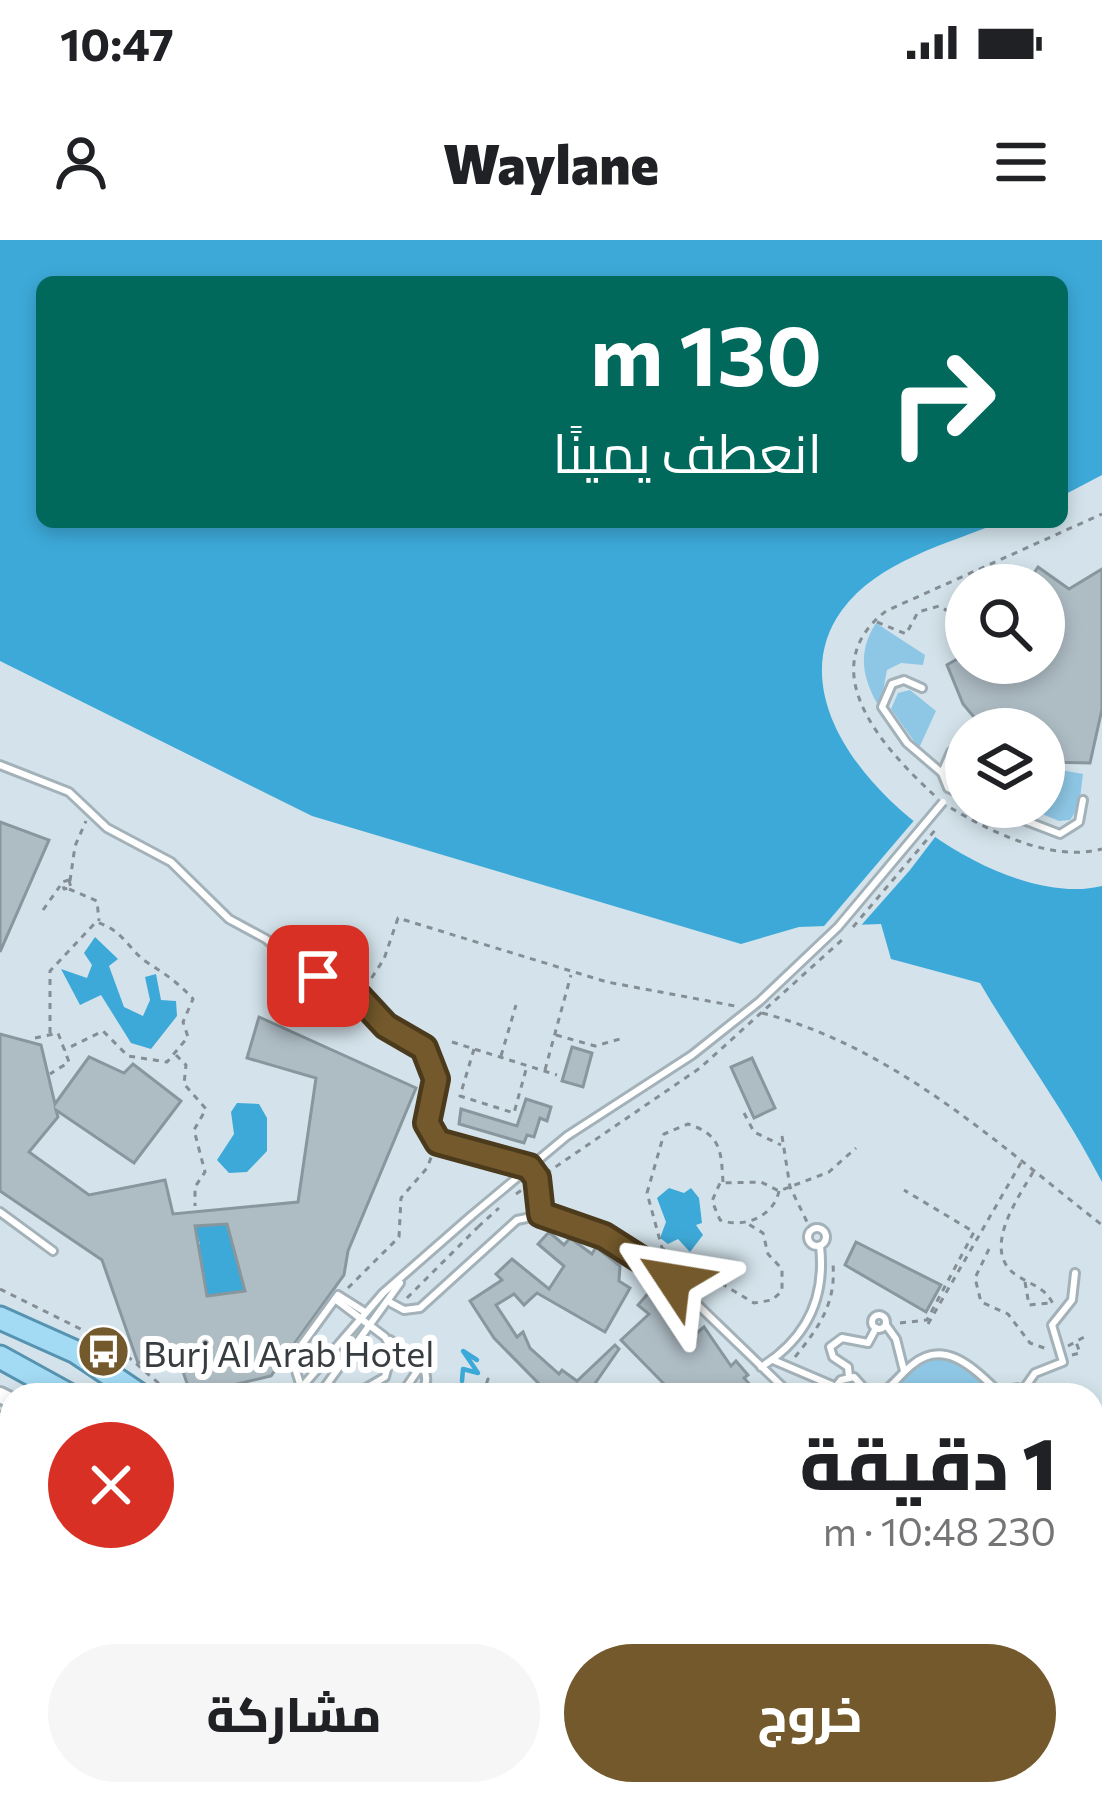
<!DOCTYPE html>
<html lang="ar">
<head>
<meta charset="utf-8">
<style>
	:root { --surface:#fff; --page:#f6f6f6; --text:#202124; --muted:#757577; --accent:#73592b }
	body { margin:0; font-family:Commissioner,Cairo,sans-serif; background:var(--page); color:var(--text); direction:rtl; height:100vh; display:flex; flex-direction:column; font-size:45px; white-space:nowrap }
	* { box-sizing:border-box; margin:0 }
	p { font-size:39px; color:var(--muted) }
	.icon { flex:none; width:66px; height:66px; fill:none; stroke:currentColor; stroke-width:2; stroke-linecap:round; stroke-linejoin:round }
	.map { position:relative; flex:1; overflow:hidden; direction:ltr }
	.side { position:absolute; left:0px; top:1143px; width:1104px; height:423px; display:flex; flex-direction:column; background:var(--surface); border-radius:36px 36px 0 0; box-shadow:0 6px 18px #0003; direction:rtl }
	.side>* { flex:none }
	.top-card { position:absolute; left:36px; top:36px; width:1032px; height:252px; border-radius:18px; box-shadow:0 6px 18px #0003; direction:rtl; background:#00695c; color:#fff; overflow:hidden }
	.fabs { position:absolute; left:945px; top:324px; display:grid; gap:24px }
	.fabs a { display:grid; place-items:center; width:120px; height:120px; border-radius:50%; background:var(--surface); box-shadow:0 6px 18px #0003; font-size:60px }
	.pin { position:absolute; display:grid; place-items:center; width:102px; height:102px; color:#fff; margin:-51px; border-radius:24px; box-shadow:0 6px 18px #0006 }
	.me { position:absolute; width:132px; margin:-66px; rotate:303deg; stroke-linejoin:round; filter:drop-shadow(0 0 9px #0008) }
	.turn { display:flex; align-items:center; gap:42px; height:252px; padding:0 48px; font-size:54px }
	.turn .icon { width:156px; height:156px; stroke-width:2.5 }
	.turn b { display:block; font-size:84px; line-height:102px }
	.round { display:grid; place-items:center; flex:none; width:126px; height:126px; border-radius:63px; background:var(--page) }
	.headline { display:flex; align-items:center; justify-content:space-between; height:204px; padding:0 48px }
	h1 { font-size:72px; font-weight:800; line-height:90px }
	.action { display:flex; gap:24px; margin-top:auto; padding:24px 48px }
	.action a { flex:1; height:138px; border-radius:72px; background:var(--accent); color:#fff; font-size:48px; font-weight:800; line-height:138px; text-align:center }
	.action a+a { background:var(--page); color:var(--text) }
	.status { display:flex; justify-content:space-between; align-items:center; height:84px; padding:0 60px; background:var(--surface); direction:ltr }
	.status svg { height:33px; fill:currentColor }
	header { display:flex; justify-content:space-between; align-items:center; height:156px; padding:0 48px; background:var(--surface); font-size:54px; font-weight:800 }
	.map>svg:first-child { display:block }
</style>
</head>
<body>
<div class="status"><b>10:47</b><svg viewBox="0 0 49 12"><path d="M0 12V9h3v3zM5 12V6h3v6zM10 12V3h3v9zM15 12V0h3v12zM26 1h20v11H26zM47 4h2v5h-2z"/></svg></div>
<header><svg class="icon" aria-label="menu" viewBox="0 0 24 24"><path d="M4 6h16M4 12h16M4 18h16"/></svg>Waylane<svg class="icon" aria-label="person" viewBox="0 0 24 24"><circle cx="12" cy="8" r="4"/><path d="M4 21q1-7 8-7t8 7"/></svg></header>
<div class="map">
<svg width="1102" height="1564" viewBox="0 0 1102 1564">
	<rect width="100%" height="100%" fill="#d4e3eb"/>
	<g fill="#8ec7e5">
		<path d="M876,383l49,32 -2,10 -22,-2 -14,7 -7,38c-18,-29 -23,-56 -4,-85z"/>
		<polygon points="910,450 936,471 919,508 891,469 898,453"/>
		<polygon points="1044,527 1083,534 1079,567 1070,580 1059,581 1025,567 1044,567"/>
		<polygon points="937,1117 962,1124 996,1155 886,1155 913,1128"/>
	</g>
	<g fill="#3da9d8">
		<path d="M0,0h1102v235l-40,21v-214h-1020v240h959c-54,22 -123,39 -159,88 -90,123 145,305 260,276v296c-36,-70 -82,-131 -122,-199l-89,-24 -10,-35 -82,3 -58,17 -429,-128 -312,-155z"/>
		<polygon points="95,697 118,719 109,726 124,767 143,776 150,760 145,737 156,734 161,760 176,761 177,776 151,809 131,803 101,755 80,765 61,729 87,738 92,725 84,713"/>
		<polygon points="237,863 259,864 267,878 267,911 247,932 229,933 217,920 234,894 231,872"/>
		<polygon points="669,948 684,953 691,948 699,958 702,983 696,985 703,995 690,1012 678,999 668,1004 660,998 666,982 657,958"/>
		<polygon points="227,984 245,1051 207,1056 201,1016 190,1006 200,1004 195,986"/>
	</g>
	<polygon fill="#d4e3eb" points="917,577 939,592 910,630 857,690 819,692"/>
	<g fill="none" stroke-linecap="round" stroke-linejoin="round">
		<polyline stroke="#3da9d8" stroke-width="4.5" points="462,1141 463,1129 478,1133 463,1111 477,1120"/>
	</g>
	<g fill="#aebcc4" stroke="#88969d" stroke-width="3" fill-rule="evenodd">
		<polygon points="1038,327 1069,349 1102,329 1102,469 1090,523 1044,522 1044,489 984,489 963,464 947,425 966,414 966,423 1044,423 1044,345 1026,345"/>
		<polygon points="0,582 49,600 0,712"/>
		<path d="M259,777l157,71 -68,163 -4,24 -73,101 -80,19 -15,-44 -38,12 -36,-103 -102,-69v-157l41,11 14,59 34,-47 35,16 9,-9 48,37 -47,62 -78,-53 2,7 -29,35 60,43 76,-15 8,34 125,-12 18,-124 -69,-20zM227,984l18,67 -38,5 -12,-70z"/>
		<polygon points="572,807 592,813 583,847 562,841"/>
		<polygon points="752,818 775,868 754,878 731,827"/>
		<polygon points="526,859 551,867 547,881 540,878 534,897 527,895 524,903 459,884 461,869 517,886"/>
		<polygon points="549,992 564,1005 570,998 592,1014 596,1007 620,1026 619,1041 630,1048 605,1092 537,1053 524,1065 514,1054 496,1065 517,1097 523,1092 530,1108 559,1134 562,1130 577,1141 615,1105 619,1109 587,1155 550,1155 494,1098 470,1061 502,1040 496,1034 512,1019 549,1049 564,1026 538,1004"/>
		<polygon points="856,1002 941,1045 926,1072 845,1025"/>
		<polygon points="658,1042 698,1092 704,1087 731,1126 736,1121 748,1135 744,1138 754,1149 747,1155 666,1155 670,1150 621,1100 649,1074 638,1065"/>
	</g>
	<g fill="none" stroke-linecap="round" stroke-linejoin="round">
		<defs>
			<g id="lane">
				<polyline points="922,448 904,440 892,444 882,467 907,503 942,533"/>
				<polyline points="966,507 951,512 942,533 948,548 966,556"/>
				<polyline points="0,525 69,552 107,588 171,622 229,679 266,699 302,731 346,743 386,786 418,803 435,831 427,876 433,896 529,927 537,938 541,973"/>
				<polyline points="990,567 1060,594 1079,582 1083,560"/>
				<polyline points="0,972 53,1011"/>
				<circle cx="817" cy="997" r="9"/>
				<polyline points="335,1059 385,1097 392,1110 385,1137 354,1155"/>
				<polyline points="391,1063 404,1070 420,1068 517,980 546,974 604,996 672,1040 791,1155"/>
				<circle cx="879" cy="1082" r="7"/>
				<polyline points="886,1085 896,1099 904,1131"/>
				<path d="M390,1100c20,16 48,27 31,55"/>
				<polyline points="773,1120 855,1155"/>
				<path d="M761,1127c45,-28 65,-68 59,-121"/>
				<polyline points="849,1137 848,1127 833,1117 830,1107 842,1098 868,1103 876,1088"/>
				<polyline points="372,1146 385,1155"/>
				<polyline points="301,1147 292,1118 338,1055 365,1072"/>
				<polyline points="834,1149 841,1140 854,1137 870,1155"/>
				<polyline points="1023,1150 1035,1133 1063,1122 1052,1085 1072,1060 1075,1033"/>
				<polyline points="1000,1153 1017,1148 1028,1155"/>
				<polyline points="295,1155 383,1053 471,976"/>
				<polyline points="319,1155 400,1043"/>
				<polyline points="401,1155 422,1124"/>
				<path d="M875,1155c17,-6 23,-19 37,-30 34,-29 65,7 90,30"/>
				<polyline points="1092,1224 1102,1228"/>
				<polyline points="1092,1332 1102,1316"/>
				<polyline points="0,1451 12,1460"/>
				<polyline points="0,1521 12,1529"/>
				<polyline points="187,1554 200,1564"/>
				<polyline points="712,1554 724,1564"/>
				<polyline points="962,1554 985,1564"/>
				<polyline points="782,1564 786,1554"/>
				<polyline points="816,1564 885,1555 948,1564"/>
			</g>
			<g id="street">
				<polyline points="0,1155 12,1161"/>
				<polyline points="0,1180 12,1189"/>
				<polyline points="0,1370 12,1376"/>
				<polyline points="267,1554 283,1564"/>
				<polyline points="576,1554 589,1564"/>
			</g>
			<g id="primary">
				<polyline points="0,1078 76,1112 140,1155"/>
				<polyline points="0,1117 69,1155"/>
				<polyline points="611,1554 625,1564"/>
				<polyline points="660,1554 674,1564"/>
			</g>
		</defs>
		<use href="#lane" stroke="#a3b1b8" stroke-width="12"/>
		<use href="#street" stroke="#a3b1b8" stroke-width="20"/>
		<use href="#primary" stroke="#5693b0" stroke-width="27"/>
		<g stroke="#848e94" stroke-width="3" stroke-dasharray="6 6" stroke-linecap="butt">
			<polyline points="877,382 906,394 918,372 939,366 951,373 956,390"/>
			<path d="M934,555c-51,-47 -123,-126 -48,-184l216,-97"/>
			<path d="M951,568c42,25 101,54 151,41"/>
			<polygon points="69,640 71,648 64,649 62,642"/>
			<polyline points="70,641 75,606 86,581"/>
			<polyline points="69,649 97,661 99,681"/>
			<polyline points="43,670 60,646"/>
			<polyline points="365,748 384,719 398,678 607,742 735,766"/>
			<path d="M762,773c132,34 235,130 340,212"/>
			<path d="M50,793v-62l46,-49c28,8 34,30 52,41 17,11 31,20 45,36l-10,23 5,15 -21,25 -39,-6 -25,-25 -39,19"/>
			<polyline points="556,795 595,806 620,799"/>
			<polyline points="35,798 58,793 69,822 50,834"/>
			<polyline points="452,802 557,835"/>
			<polyline points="474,809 460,856 514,873 527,826"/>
			<polyline points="176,815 186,825 184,844 206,869 194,890 205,932 195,947 195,966"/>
			<polyline points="501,816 516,765"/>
			<polyline points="545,830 571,735"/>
			<polyline points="744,873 754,892 781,905"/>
			<polyline points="782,896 790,947 811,990"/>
			<path d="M1033,932c-14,25 -53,78 -17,103 15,10 29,12 37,29"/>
			<path d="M723,942c-2,-30 -1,-47 -35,-58l-24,10 -17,59 15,55 92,55 18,-3 10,-9v-22l-14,-15 -5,-21 -18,-11"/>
			<path d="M779,951c-5,25 -35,38 -59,29l-8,-19 8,-18 41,-1 18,9 50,-19 27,-24"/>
			<polyline points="989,1009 975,1038 981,1062 1008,1074 1030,1103 1047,1109"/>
			<polyline points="1025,1042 1029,1065 1049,1063"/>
			<polyline points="348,1048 399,997 401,958 427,928 436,905"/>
			<polyline points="0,1049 117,1107 172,1155"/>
			<polyline points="407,1058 478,987"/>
			<polyline points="900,1083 927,1080 974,992 904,950"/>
			<polyline points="928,1084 1022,921"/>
			<polyline points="1068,1106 1086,1096"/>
			<polyline points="1072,1115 1080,1113 1076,1102"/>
			<path d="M795,1117c24,-30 41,-53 38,-93"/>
			<polyline points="1038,1152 1062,1155"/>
			<polyline points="483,1155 488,1139 505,1155"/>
			<polyline points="1092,1400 1102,1401"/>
			<polyline points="553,1554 565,1563"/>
		</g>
		<use href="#lane" stroke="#fff" stroke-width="6"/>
		<use href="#street" stroke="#fff" stroke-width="14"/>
		<use href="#primary" stroke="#a3daf4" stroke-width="21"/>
		<defs>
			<polyline id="lane-bridge" points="471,976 567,896 692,815 760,761 838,687 943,562"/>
		</defs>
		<use href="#lane-bridge" stroke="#a3b1b8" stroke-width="12" stroke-linecap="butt"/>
		<g stroke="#848e94" stroke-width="3" stroke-dasharray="6 6" stroke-linecap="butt">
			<polyline points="853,687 936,589"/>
			<polyline points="516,954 700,828 843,699"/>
			<polyline points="478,987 499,968"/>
		</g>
		<use href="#lane-bridge" stroke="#fff" stroke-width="6"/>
	</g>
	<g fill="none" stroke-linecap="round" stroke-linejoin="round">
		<defs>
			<polyline id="route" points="318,736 346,743 386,786 424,808 436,839 427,883 438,902 529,927 537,938 541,974 604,996 673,1040"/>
		</defs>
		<use href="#route" stroke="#4b3a1c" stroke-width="30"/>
		<use href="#route" stroke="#73592b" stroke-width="21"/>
	</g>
	<defs>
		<symbol id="bus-disc" viewBox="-11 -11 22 22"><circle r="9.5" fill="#73592b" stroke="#fff"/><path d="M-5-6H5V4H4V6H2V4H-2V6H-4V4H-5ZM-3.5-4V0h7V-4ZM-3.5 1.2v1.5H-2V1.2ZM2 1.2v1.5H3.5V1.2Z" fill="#fff"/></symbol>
	</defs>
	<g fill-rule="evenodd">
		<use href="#bus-disc" x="74" y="1082" width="59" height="59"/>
	</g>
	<g text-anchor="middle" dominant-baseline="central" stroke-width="12" stroke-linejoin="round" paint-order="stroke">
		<g font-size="36" fill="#373d40" stroke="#fff" text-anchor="start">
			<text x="143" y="1112">Burj Al Arab Hotel</text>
		</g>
	</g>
</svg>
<div class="fabs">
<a><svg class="icon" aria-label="search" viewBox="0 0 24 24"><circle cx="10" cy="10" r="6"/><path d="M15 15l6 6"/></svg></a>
<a><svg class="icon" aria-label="layers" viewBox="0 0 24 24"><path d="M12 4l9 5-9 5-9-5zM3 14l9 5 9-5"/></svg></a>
</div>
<div class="pin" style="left:318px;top:736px;background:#d93025"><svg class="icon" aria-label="arrive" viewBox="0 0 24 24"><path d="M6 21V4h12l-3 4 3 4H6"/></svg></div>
<svg class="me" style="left:673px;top:1040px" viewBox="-20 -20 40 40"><path d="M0-17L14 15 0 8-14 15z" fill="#73592b" stroke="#fff" stroke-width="4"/></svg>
<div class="top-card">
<div class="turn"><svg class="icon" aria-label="right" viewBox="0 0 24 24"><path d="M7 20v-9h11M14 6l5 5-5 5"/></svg><div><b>130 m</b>انعطف يمينًا</div></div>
</div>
<section class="side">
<div class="headline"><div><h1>1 دقيقة</h1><p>230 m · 10:48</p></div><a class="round" style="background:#d93025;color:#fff"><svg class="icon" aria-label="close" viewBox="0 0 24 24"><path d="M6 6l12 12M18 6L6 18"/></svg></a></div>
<div class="action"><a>خروج</a><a>مشاركة</a></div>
</section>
</div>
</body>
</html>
